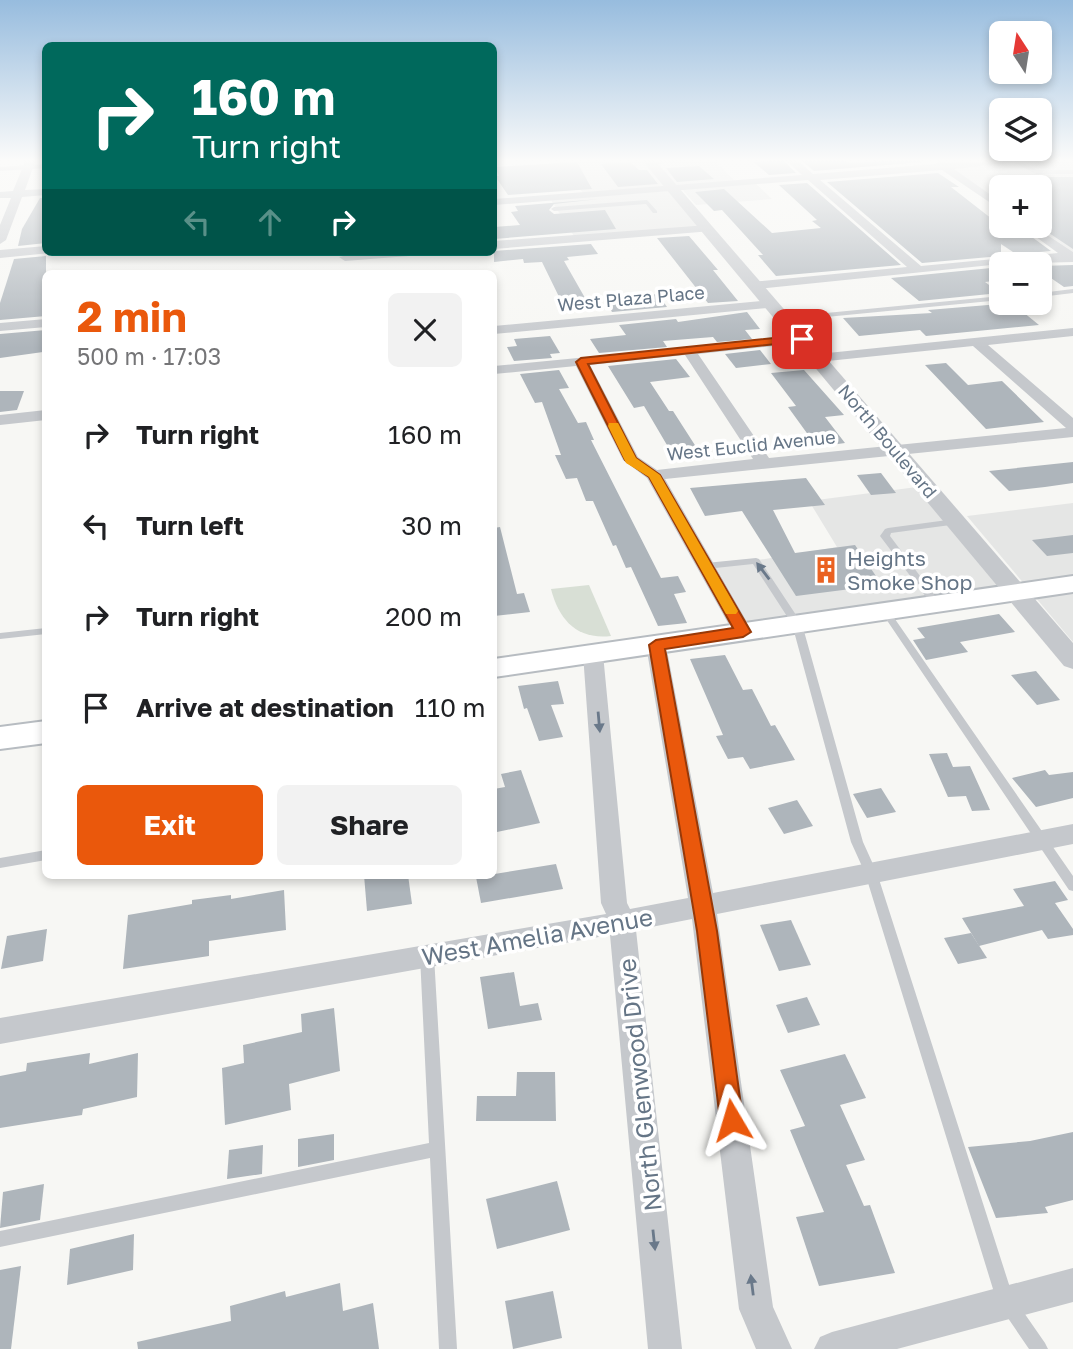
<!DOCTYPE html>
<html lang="en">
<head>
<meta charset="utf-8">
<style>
	:root { --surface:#fff; --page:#f2f2f2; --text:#202124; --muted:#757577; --accent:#ea580c }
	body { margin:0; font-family:"Golos Text",sans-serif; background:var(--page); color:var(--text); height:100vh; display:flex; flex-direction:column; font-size:26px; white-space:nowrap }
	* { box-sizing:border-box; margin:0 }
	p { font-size:23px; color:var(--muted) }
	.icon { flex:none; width:38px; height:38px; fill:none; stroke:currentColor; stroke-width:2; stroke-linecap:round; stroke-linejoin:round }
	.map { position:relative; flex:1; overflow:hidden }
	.panel { position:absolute; left:42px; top:270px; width:455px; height:609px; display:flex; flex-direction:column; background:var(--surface); border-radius:10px; box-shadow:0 4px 10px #0003 }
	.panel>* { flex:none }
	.top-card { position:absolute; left:42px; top:42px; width:455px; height:214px; border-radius:10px; box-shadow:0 4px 10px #0003; background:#00695c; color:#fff; overflow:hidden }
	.needle { width:46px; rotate:348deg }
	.tools { position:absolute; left:989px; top:21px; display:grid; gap:14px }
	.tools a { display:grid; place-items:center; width:63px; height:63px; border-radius:10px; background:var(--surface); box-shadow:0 4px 10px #0003; font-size:35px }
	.pin { position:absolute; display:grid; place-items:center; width:60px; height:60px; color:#fff; margin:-30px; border-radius:14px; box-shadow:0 4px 10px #0006 }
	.me { position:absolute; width:77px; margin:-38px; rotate:353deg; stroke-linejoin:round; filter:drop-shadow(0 0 5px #0008) }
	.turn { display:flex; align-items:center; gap:24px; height:147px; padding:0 35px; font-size:32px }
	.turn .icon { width:91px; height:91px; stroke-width:2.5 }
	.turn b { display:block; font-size:49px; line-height:60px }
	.lanes { display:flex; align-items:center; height:66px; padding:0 35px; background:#0003; justify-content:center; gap:35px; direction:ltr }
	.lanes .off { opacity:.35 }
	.round { display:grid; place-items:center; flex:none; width:74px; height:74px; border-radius:10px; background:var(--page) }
	.summary { display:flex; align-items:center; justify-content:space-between; height:119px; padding:0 35px }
	h1 { font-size:42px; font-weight:700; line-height:52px; color:var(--accent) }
	.action { display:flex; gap:14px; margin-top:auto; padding:14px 35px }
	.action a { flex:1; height:80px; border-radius:10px; background:var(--accent); color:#fff; font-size:28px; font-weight:700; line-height:80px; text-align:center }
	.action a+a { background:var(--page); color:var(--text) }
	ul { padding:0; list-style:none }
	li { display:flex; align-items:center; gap:21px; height:91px; padding:0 35px }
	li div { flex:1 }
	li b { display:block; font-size:26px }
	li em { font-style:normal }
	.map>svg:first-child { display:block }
</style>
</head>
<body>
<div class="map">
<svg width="1073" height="1349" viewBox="0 0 1073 1349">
	<rect width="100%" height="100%" fill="#f7f7f4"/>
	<g fill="#e5e6e5">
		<polygon points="557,159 641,159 664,186 583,193"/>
		<polygon points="652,159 713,159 735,181 675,185"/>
		<polygon points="1073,159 1073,252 1035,226 1040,226 1040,187 1001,187 1001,202 952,168"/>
		<polygon points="755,183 772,199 696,205 682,189"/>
		<polygon points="668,191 700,227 574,236 551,200"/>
		<polygon points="917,487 1000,586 748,623 716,567 837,547 809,501"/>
		<polygon points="1073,503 1073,642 967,516"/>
	</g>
	<path fill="#d8dfd5" d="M589,585l22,51c-34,4 -52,-16 -60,-47z"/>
	<g fill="#aeb5bb">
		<polygon points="800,159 845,160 849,163 917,159 922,162 814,171"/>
		<polygon points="783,160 796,173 769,175 754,162"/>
		<polygon points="577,162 592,189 508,195 495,176 499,176 495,167"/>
		<polygon points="630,162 639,170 647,170 658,184 618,187 601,164"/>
		<polygon points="699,166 714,179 677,182 666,168"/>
		<polygon points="938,173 959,187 951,187 1001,226 1011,230 1021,229 1051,251 1016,254 1001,244 1001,256 922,263 827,182"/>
		<polygon points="1040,177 1073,177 1073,249 1040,227"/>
		<polygon points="807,183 901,265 776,276 758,255 763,255 722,210 714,211 695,192 724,189 772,233 821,228 812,221 817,220 779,185"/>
		<polygon points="40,198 46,198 46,243 18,246 22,229"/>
		<polygon points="599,199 554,204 549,210 554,214 605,210 616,229 494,239 494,227 520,225 511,212 518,211 515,206"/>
		<polygon points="689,236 718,270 713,270 738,301 708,303 657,238"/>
		<polygon points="591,244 598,254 567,257 569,260 564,261 589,305 564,307 542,262 524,263 523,259 494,262 494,251"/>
		<polygon points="46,256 46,316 0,320 0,303 14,259"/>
		<polygon points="1073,265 1073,286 1064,287 1048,276 1040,277 1040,266"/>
		<polygon points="1001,267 1001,280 985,282 1000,293 919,301 891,278"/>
		<polygon points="658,294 667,307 612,312 605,300"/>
		<polygon points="1012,303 1039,325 926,336 920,330 859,336 843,318 932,313 928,310"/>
		<polygon points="747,312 760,329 745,330 752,339 717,342 713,337 663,341 667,347 599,353 590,339 626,335 619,325 676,319 678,322"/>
		<polygon points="46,330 43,352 0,358 0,334"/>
		<polygon points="550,336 560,353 550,354 552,358 514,361 507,347 517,346 514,339"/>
		<polygon points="760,350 771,364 736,368 725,354"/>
		<polygon points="676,359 690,377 650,382 669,411 673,411 700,453 674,457 644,406 634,408 608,366"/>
		<polygon points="946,363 968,385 1002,381 1044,422 986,429 925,365"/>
		<polygon points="559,370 569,388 559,389 578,423 586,422 594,440 591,440 661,578 678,576 686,592 674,594 687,623 658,626 631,567 626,568 616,545 613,546 593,501 586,501 577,478 566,479 555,455 561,455 542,402 535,403 520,374"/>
		<polygon points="804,370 844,415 825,417 845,443 817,447 788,407 796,406 771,373"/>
		<polygon points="0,391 24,391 17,410 0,412"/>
		<polygon points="1073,462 1073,483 1045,487 1009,491 989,471"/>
		<polygon points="881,473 896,493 871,495 857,475"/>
		<polygon points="806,478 825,505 773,510 795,553 855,545 882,585 796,596 742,511 705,516 690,488"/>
		<polygon points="500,527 517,594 524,593 530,612 494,616 494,528"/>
		<polygon points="1073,535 1073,553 1047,556 1032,540"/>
		<polygon points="999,614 1015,632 960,642 968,652 926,660 913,640 925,638 917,628"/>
		<polygon points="725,655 743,690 752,689 771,726 775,725 795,760 750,769 743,757 728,759 716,736 723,735 690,659"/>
		<polygon points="1036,671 1060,700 1037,705 1011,675"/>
		<polygon points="558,681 564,704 551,705 563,737 539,741 527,708 524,709 518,686"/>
		<polygon points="947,753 953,767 970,766 990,810 972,811 966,796 948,797 929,754"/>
		<polygon points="521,770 540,823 497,832 494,820 494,789 505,787 501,774"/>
		<polygon points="1045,770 1049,775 1073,772 1073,798 1036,807 1012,778"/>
		<polygon points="881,788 896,812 867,818 853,794"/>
		<polygon points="797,800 813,826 784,834 768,808"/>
		<polygon points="556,864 563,889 481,903 476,877"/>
		<polygon points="364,875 408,875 412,904 367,911"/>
		<polygon points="1055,881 1068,900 1055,903 1073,929 1073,935 1048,939 1042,930 979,946 962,918 1024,906 1013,889"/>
		<polygon points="284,890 286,930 209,941 209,956 123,969 128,915 192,904 192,900 231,895 231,899"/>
		<polygon points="791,920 811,965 779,971 760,925"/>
		<polygon points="47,929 43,961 1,969 7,936"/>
		<polygon points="971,933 987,958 958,964 944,938"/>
		<polygon points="514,972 520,1006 538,1003 542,1020 488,1029 480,977"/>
		<polygon points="807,997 820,1025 788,1033 776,1005"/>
		<polygon points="334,1008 340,1071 289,1084 291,1110 225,1125 222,1068 244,1063 243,1045 302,1032 301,1014"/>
		<polygon points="90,1053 89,1064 138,1053 137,1097 83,1109 82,1115 0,1128 0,1076 26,1071 27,1063"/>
		<polygon points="845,1054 866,1098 840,1105 865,1160 846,1165 864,1206 870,1205 895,1273 819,1286 796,1217 824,1212 790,1130 805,1126 780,1070"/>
		<polygon points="517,1072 555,1072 556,1121 476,1121 477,1096 516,1096"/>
		<polygon points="1073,1132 1073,1200 1045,1207 1048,1213 996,1218 968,1147 1030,1141"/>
		<polygon points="334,1134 334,1160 298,1167 298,1139"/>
		<polygon points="263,1145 262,1174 227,1179 229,1150"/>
		<polygon points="557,1181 570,1230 497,1249 486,1199"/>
		<polygon points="44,1184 40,1220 0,1228 3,1192"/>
		<polygon points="134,1234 133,1270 67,1285 70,1249"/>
		<polygon points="21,1266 11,1349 0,1349 0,1270"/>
		<polygon points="340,1283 343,1311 373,1303 379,1349 138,1349 137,1342 231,1321 230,1306 285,1291 286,1297"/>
		<polygon points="553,1291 562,1338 513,1349 505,1301"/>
	</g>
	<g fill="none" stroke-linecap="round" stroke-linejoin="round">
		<defs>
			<g id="secondary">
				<polygon points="1073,576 1073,592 494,677 494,659"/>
				<polygon points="46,721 46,743 0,749 0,727"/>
			</g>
		</defs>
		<use href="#secondary" stroke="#b7bcc1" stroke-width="4"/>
		<g fill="#c5c8cc" fill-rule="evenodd">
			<polygon points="674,159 695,159 650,165 647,163"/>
			<polygon points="1013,160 1017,160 1037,170 1073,170 1073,174 1036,174 1013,162"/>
			<polygon points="46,164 46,168 0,171 0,167"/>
			<polygon points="647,200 657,211 657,213 653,213 646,204 554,211 551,209 554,207"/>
			<polygon points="1073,289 1073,293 1040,297 1040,293"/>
			<polygon points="1001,296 1001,300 785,321 782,319 785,317"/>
			<polygon points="955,519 959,522 958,524 891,533 890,536 941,604 936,607 933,606 880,536 885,529 888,528"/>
			<polygon points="756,558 759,559 802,624 863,842 877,873 1013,1297 1045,1343 1048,1349 1029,1349 997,1302 865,873 851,842 792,624 753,564 706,569 701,566 706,563"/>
			<polygon points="885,608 888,609 1073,876 1073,891 1069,890 882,613 880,611 882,609"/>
			<polygon points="46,628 46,634 0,639 0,633"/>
			<polygon points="46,850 46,860 0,868 0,858"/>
			<polygon points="427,950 432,952 434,956 457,1349 439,1349 430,1158 0,1247 0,1231 429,1143 420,956 422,952"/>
		</g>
		<g fill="#c5c8cc" fill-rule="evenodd">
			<polygon points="26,159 36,159 25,190 46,189 46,195 22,197 6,240 0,244 0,225 11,198 0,198 0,192 13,191"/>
			<polygon points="494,159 511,159 494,163"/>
			<polygon points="785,159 796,159 813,174 935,164 940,161 946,163 1046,159 954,169 1001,202 1001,210 942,170 820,180 921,266 1058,253 1021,226 1034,226 1073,252 1073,262 1001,264 756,289 751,288 751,282 907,267 808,180 494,205 494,199 802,175"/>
			<polygon points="708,225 714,229 712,231 494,249 494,241"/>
			<polygon points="46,246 46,252 50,253 0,258 0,250"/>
			<polygon points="362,252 415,252 409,256 345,261 339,257"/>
			<polygon points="772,300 779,304 777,307 494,334 494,326"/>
			<polygon points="46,319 46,327 0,331 0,323"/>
			<path d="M1073,328v8l-85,9 85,73v19l-408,42 88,153 -10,7 -10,-7 -86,-154 -24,-18 -47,-94 -82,8v-8l313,-30 2,3 -7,4 -104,11 71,104 297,-30 -93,-82 -155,16 -7,-4 7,-4zM685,355l68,104 -96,11 -19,-13 -48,-92z"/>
			<polygon points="46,410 46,420 0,425 0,415"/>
			<polygon points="656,638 666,645 713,893 1073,824 1073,844 717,914 773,1307 792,1349 756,1349 739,1309 692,919 636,930 682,1349 648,1349 610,935 0,1044 0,1018 606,914 601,903 583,654 593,647 603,654 627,903 630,909 688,898 646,645"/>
			<polygon points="1073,1268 1073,1302 897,1349 814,1349 820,1337 832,1332"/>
		</g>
		<polygon fill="#c5c8cc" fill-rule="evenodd" points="641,159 654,159 1073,643 1073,669 1064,666"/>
		<use href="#secondary" fill="#fff" fill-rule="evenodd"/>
	</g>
	<defs><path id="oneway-solid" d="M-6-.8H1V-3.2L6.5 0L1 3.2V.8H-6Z" transform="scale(1.75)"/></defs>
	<g fill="#6a798a">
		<use href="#oneway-solid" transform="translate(763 571) rotate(-127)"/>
		<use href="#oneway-solid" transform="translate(599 722) rotate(85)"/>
		<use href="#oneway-solid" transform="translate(654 1240) rotate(84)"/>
		<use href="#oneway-solid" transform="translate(752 1285) rotate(-97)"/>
	</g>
	<linearGradient id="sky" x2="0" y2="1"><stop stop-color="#97bcde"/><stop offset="0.46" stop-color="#fbfbfa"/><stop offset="1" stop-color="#fbfbfa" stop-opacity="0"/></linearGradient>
	<rect width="1073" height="348" fill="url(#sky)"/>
	<polygon fill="#ea580c" stroke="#983908" stroke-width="2" points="802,335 805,336 805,341 588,364 636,458 660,475 751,632 743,637 665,649 717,931 743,1120 740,1128 732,1131 723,1128 720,1120 697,931 649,645 656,640 733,628 649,477 625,460 576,362 581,358"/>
	<polygon fill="#f59e0b" points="609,423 618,423 636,458 660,475 738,611 736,614 726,614 649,477 626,463 608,426"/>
	<defs>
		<symbol id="building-bare" viewBox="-9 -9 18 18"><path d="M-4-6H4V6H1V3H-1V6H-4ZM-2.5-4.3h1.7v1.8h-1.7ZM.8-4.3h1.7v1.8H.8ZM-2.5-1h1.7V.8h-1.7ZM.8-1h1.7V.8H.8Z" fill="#ea6121" stroke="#fff" stroke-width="2.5" paint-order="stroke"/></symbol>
	</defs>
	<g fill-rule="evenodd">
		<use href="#building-bare" x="807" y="551" width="38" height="38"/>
	</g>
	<g text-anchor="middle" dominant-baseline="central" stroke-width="7" stroke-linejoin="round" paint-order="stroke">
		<g font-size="18" fill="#657586" stroke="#fff">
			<text transform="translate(631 298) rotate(-5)">West Plaza Place</text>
			<text transform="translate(888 441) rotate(50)">North Boulevard</text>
			<text transform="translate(751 445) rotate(-6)">West Euclid Avenue</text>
		</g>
		<g font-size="21" fill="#657586" stroke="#fff" text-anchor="start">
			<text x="847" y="558">Heights<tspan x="847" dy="24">Smoke Shop</tspan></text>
		</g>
		<g font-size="24" fill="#657586" stroke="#fff">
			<text transform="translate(537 936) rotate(-10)">West Amelia Avenue</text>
			<text transform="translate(639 1085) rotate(-96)">North Glenwood Drive</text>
		</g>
	</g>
</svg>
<div class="tools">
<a><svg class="needle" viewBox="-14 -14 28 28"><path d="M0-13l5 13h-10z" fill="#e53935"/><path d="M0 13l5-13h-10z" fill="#757577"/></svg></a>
<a><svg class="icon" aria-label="layers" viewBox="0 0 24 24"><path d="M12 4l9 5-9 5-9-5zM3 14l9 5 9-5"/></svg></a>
<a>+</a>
<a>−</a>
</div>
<div class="pin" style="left:802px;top:339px;background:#d93025"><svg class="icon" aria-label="arrive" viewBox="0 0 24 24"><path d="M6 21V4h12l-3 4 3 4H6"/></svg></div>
<svg class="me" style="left:732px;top:1120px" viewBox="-20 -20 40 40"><path d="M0-17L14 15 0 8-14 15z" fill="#ea580c" stroke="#fff" stroke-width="4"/></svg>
<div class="top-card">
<div class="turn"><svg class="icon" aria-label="right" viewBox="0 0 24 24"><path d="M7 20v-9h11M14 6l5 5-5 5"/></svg><div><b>160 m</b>Turn right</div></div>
<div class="lanes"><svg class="icon off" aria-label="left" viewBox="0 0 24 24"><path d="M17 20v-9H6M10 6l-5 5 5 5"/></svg><svg class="icon off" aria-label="ahead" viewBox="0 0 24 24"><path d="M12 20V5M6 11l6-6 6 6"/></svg><svg class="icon" aria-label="right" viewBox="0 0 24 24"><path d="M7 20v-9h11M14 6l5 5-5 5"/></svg></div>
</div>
<section class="panel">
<div class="summary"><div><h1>2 min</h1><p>500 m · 17:03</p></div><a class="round"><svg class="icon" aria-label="close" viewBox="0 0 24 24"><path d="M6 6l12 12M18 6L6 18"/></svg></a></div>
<ul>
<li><svg class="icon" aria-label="right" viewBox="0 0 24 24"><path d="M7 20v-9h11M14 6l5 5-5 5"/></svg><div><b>Turn right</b></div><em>160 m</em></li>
<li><svg class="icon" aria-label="left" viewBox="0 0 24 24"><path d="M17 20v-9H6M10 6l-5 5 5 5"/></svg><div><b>Turn left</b></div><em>30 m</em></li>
<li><svg class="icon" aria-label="right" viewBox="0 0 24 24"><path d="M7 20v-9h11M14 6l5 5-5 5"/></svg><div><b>Turn right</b></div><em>200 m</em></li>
<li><svg class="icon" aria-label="arrive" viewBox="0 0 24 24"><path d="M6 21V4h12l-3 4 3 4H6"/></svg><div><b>Arrive at destination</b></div><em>110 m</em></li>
</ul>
<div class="action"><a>Exit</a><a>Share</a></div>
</section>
</div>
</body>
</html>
